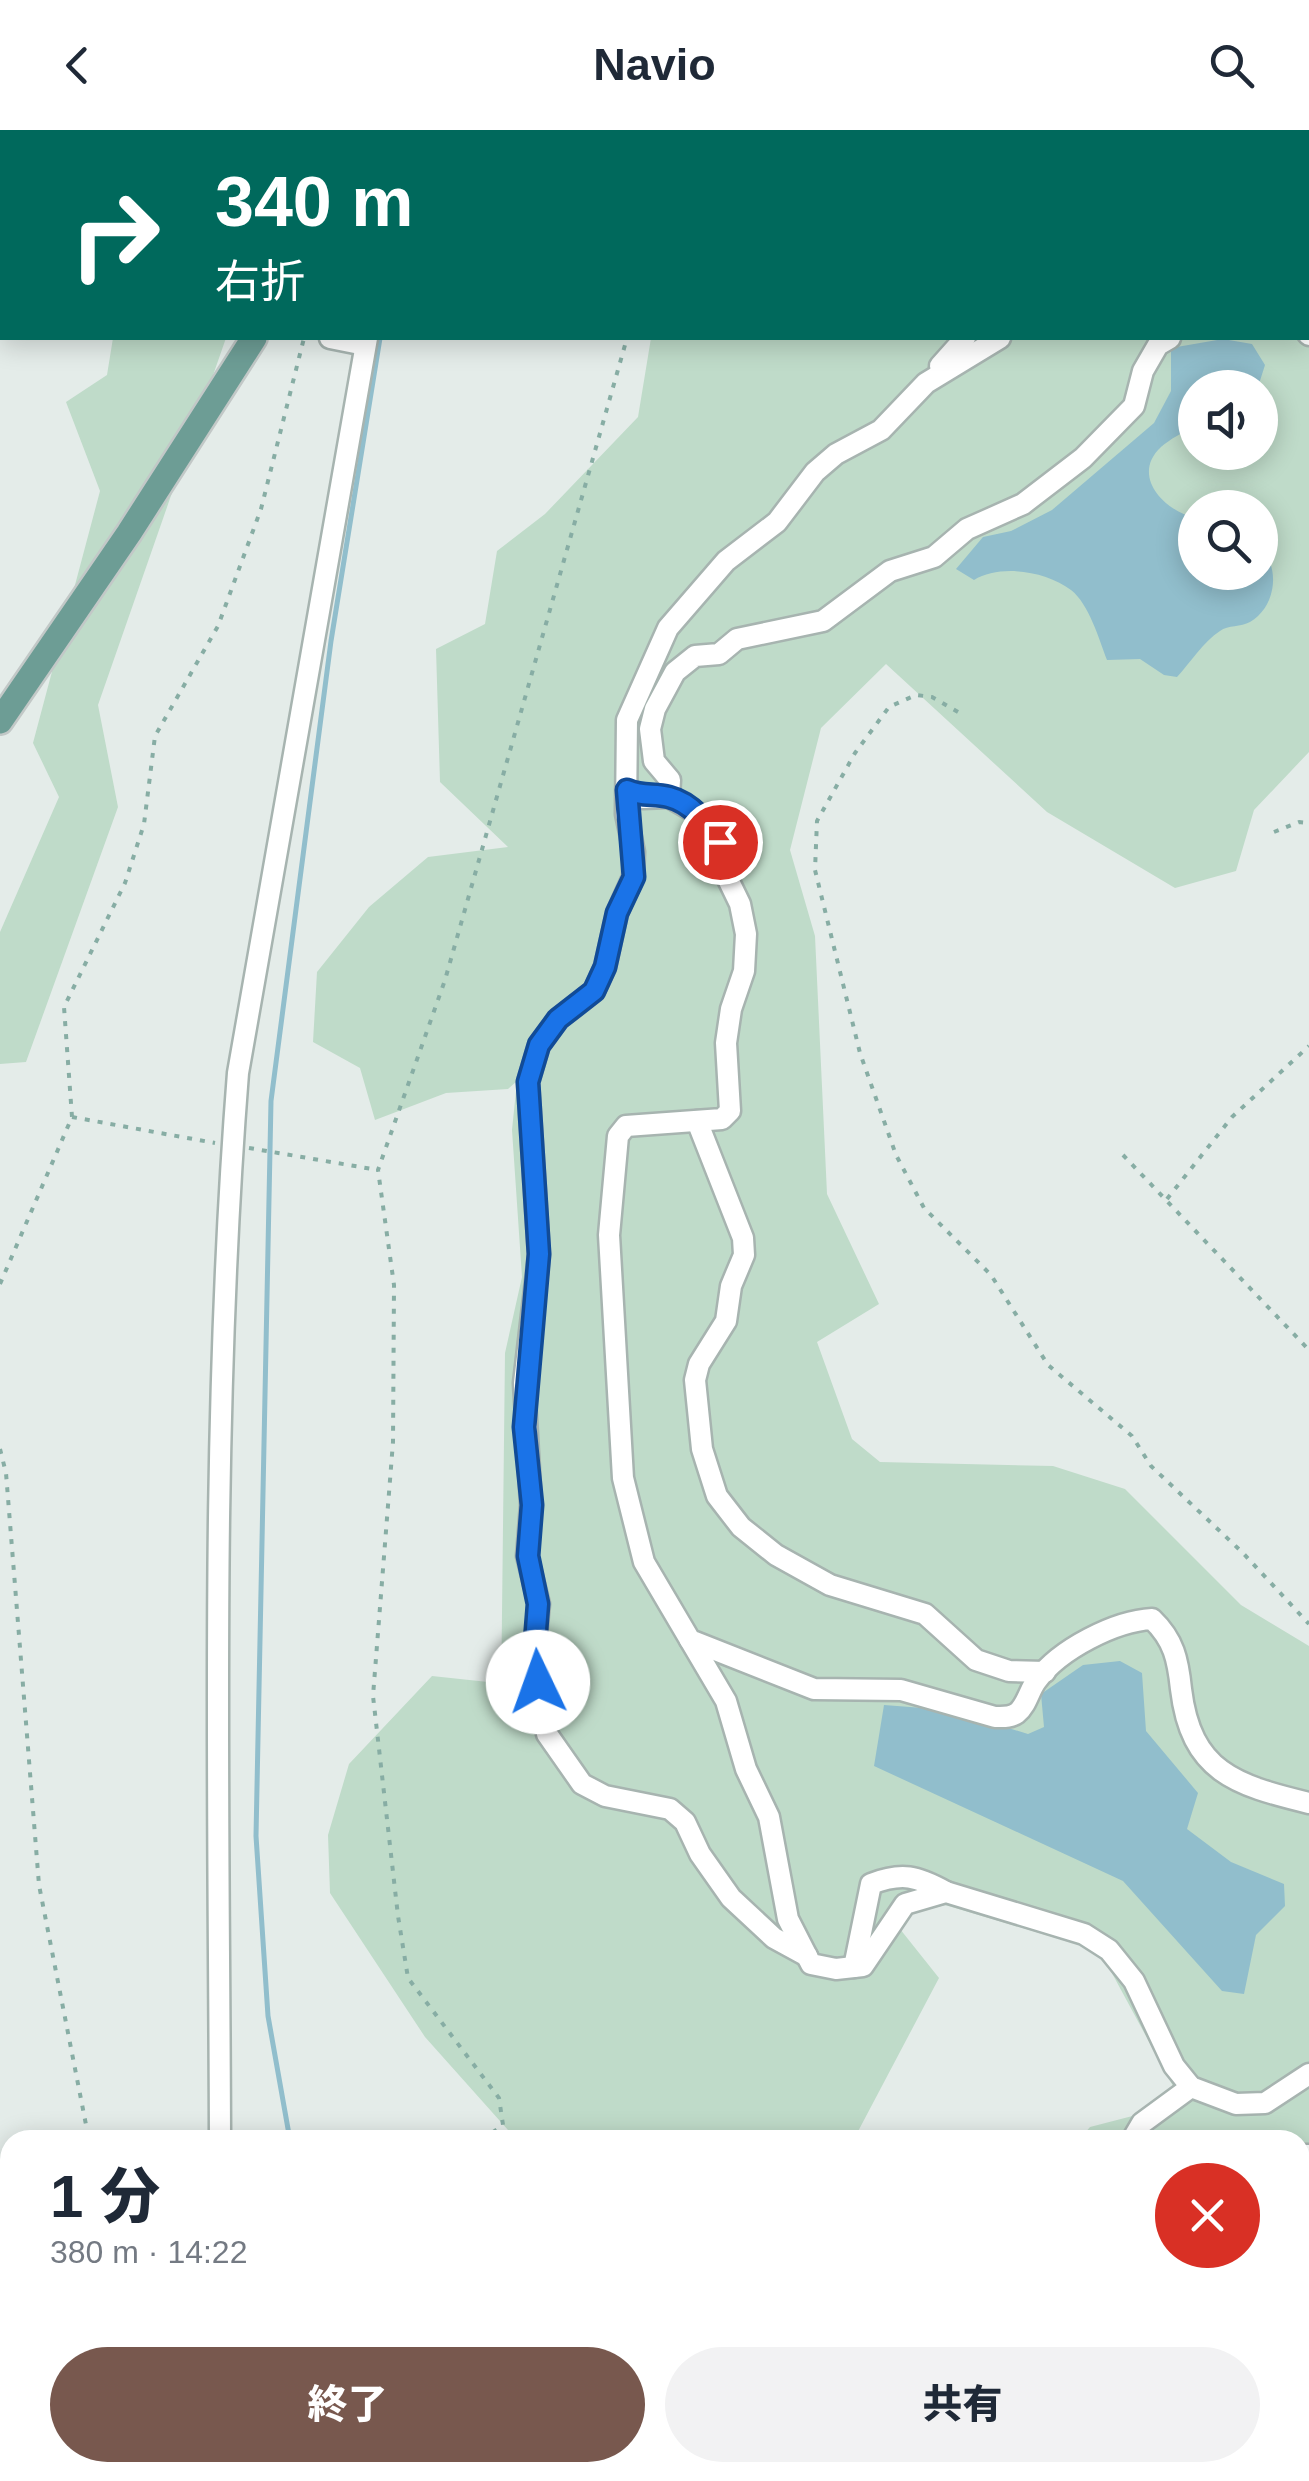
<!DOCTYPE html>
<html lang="ja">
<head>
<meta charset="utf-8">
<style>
	:root { --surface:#fff; --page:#f2f2f3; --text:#1f2937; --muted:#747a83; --accent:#78584e }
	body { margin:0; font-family:Arial,"Noto Sans JP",sans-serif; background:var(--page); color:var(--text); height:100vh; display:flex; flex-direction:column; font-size:38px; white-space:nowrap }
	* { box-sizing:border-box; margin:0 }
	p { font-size:32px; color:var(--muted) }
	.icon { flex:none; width:55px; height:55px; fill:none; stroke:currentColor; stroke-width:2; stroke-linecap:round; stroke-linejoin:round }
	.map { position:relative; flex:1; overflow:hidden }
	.panel { position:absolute; left:0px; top:2000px; width:1310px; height:352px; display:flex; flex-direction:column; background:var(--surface); border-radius:30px 30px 0 0; box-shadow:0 5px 25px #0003 }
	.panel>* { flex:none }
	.hud { position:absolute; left:0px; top:0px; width:1310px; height:210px; box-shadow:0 5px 25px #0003; background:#00695c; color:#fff; overflow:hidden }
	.buttons { position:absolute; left:1178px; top:240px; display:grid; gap:20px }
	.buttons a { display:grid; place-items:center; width:100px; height:100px; border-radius:50%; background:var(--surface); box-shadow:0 5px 25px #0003; font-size:50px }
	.pin { position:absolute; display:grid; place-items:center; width:85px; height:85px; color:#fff; margin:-42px; border:5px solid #fff; border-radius:50%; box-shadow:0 2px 10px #0007 }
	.me { position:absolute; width:110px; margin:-55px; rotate:357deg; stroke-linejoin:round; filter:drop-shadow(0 0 8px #0008) }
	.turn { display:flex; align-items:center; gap:35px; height:210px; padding:0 50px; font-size:45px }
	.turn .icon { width:130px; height:130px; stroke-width:2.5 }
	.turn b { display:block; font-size:70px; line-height:85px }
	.round { display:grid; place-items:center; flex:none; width:105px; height:105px; border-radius:52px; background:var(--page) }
	.summary { display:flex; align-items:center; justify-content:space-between; height:170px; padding:0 50px }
	h1 { font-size:60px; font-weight:800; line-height:75px }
	.action { display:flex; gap:20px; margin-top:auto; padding:20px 50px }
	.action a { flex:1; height:115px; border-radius:60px; background:var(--accent); color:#fff; font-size:40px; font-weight:800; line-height:115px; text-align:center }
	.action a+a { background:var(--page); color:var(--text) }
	header { display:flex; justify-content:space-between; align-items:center; height:130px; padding:0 50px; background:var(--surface); font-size:45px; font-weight:800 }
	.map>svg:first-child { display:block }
</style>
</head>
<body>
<header><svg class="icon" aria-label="back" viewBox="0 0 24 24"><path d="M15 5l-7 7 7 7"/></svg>Navio<svg class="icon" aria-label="search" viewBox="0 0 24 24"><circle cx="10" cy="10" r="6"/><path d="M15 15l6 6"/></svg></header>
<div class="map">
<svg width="1309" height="2351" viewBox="0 0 1309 2351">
	<rect width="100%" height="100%" fill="#e4ece9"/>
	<g fill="#bfdbc9" fill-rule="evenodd">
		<polygon points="135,0 333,0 133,2"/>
		<path d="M699,0h610v622l-55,58 -18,61 -61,17 -128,-76 -161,-148 -65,64 -31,122 25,86 12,258 52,110 -62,38 35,97 28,23 173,4 72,23 116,116 68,41v550l-9,9v-65h-221l11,-13 108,-28 -24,-11 -74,-137 -155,-46 -35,9 -10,15 39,49 -85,161 -337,1 -92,-103 -95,-144 -2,-58 21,-71 83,-88 56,6 13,18 4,-347 17,-76 -10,-147 5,-49 -9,8 -62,4 -71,27 -15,-52 -47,-26 4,-70 52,-65 59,-50 80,-10 -68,-65 -4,-133 49,-25 12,-73 48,-37 93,-97 13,-79h657v-206zM1195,258h65v64h-65zM1195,378h65v64h-65z"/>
		<polygon points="113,208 226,208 98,575 118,677 26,932 0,934 0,802 59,667 33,613 100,361 66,272 107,245"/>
		<polygon points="10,2253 10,2342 135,2343 134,2351 0,2351 0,2262 7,2262"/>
		<polygon points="602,2342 1159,2343 1152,2351 598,2351"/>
		<polygon points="317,2343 454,2343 457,2351 318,2351"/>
	</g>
	<g fill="#91becc">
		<path d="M1223,209l29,5 13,21 -7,22 -63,1v37c-11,7 -25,14 -34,22 -31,29 4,64 34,71v54h65v-24c21,19 16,59 -10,74 -9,5 -22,3 -30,9 -16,10 -30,32 -43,46l-13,-2 -24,-16 -33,1c-8,-21 -18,-56 -36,-70 -25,-19 -71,-26 -97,-10l-18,-11 27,-32 28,-6 41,-21 102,-87 17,-32v-43z"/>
		<polygon points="1120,1531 1142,1543 1146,1601 1198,1663 1187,1699 1231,1732 1284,1754 1285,1776 1256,1805 1244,1864 1222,1861 1123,1751 874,1636 884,1575 949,1580 1028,1604 1044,1597 1041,1564 1083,1535"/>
	</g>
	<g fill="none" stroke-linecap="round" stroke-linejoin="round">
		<g stroke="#91becc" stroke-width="5">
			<polyline points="290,2010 268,1886 256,1706 271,971 331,511 380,208"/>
			<polyline points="391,2342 394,2351"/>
		</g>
		<defs>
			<g id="minor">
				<polyline points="405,2 406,0"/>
				<polyline points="1308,115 1309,116"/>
				<polyline points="1308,144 1309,144"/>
				<polyline points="1308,204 1309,205"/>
				<polyline points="330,208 365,215"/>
				<path d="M1170,208l-12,7 -15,26 -9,35 -51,52 -60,46 -56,25 -33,28 -44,14 -67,50 -86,18 -18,15 -24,2 -20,16 -20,37 -5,20 4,32 16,19 -1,17 33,19 17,26 5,29 16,33 6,30 -2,37 -13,38 -5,34 4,68 -8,8 -96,7 -8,10 -9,99 14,243 21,84 46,78 124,49 87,1 94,27c8,0 15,1 22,-4 10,-8 12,-23 20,-33 23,-31 78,-59 115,-61 22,21 26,41 29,70 10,83 54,96 128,114"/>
				<polyline points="940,236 965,208"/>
				<polyline points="627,660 643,668 669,667"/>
				<polyline points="697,991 743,1108 744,1125 731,1156 726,1191 699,1234 695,1250 702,1319 717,1366 741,1397 776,1425 830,1455 925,1484 976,1530 1009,1541 1045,1542"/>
				<polyline points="690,1510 726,1571 746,1639 769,1687 788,1789 811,1834 836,1839 863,1836 905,1774 946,1762 1084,1804 1109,1820 1134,1851 1174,1936 1191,1957 1236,1974 1265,1973 1309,1944"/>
				<polyline points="807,1826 774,1808 731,1768 700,1724 685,1692 670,1679 605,1666 582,1654 547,1604 534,1525 539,1474 527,1426 531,1375 524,1253 539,1125 528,952 539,915 558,889 594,861 605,837 617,783 633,747 634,722 626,684 627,590 668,498 726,431 777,392 815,342 836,324 881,300 926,253 1000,208"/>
				<path d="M854,1837l17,-83c31,-12 46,-8 75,8"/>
				<path d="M220,2010c-1,-355 -10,-713 18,-1067l129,-735"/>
				<polyline points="1132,2010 1142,1993 1191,1957"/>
				<polyline points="1300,2025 1309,2025"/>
				<polyline points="780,2342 790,2351"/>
				<polyline points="217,2351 217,2342"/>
				<polyline points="633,2351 636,2342"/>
			</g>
			<g id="major">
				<polyline points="352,2 353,0"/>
				<polyline points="0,591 129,403 254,208"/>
			</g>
		</defs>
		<use href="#minor" stroke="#a7b4b0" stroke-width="25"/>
		<use href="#major" stroke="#c2c8c7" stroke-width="30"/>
		<g stroke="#87ada4" stroke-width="4" stroke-dasharray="5 8" stroke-linecap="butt">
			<polyline points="659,2 659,0"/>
			<polyline points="958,582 932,567 916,565 889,577 855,623 817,691 815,740 860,923 896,1025 924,1078 991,1145 1048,1235 1132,1306 1151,1336 1243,1423 1309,1494"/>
			<polyline points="1274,702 1299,692 1309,693"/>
			<polyline points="72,987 215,1013"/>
			<polyline points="249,1018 378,1040"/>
			<polyline points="1123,1025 1309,1220"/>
			<polyline points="1167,1069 1232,987 1309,916"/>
			<polyline points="0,1154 72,987 64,877 125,753 144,694 155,606 218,496 261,379 304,208"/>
			<polyline points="0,1319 6,1343 39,1755 89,2010"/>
			<polyline points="482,2010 503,1995 499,1968 408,1848 398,1786 373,1566 393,1312 394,1155 378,1040 445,850 627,208"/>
		</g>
		<use href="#minor" stroke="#fff" stroke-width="20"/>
		<use href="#major" stroke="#6d9d95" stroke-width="25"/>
	</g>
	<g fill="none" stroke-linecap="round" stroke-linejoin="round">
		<defs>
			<path id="route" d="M538,1552l-4,-27 4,-51 -10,-48 4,-51 -8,-78 15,-173 -11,-172 11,-37 19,-26 36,-28 11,-24 12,-54 17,-36 -7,-87c16,7 27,3 42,7 23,6 38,26 51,45"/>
		</defs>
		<use href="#route" stroke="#114b97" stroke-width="25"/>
		<use href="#route" stroke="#1a73e8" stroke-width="18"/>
	</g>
</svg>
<div class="buttons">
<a><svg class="icon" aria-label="sound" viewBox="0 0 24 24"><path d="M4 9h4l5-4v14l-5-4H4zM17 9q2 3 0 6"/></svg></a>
<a><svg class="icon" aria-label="search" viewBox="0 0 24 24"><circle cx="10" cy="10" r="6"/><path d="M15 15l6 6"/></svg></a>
</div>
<div class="pin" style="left:720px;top:712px;background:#d93025"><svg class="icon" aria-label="arrive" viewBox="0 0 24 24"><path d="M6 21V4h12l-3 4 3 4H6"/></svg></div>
<svg class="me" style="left:538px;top:1552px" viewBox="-20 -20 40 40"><circle r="19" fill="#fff"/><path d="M0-13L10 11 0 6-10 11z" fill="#1a73e8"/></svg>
<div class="hud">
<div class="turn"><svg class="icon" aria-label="right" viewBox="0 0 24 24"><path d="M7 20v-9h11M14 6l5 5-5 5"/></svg><div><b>340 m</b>右折</div></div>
</div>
<section class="panel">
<div class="summary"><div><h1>1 分</h1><p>380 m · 14:22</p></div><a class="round" style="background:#d93025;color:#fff"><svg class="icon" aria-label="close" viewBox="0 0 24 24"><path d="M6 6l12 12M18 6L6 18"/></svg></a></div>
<div class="action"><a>終了</a><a>共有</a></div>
</section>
</div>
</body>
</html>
